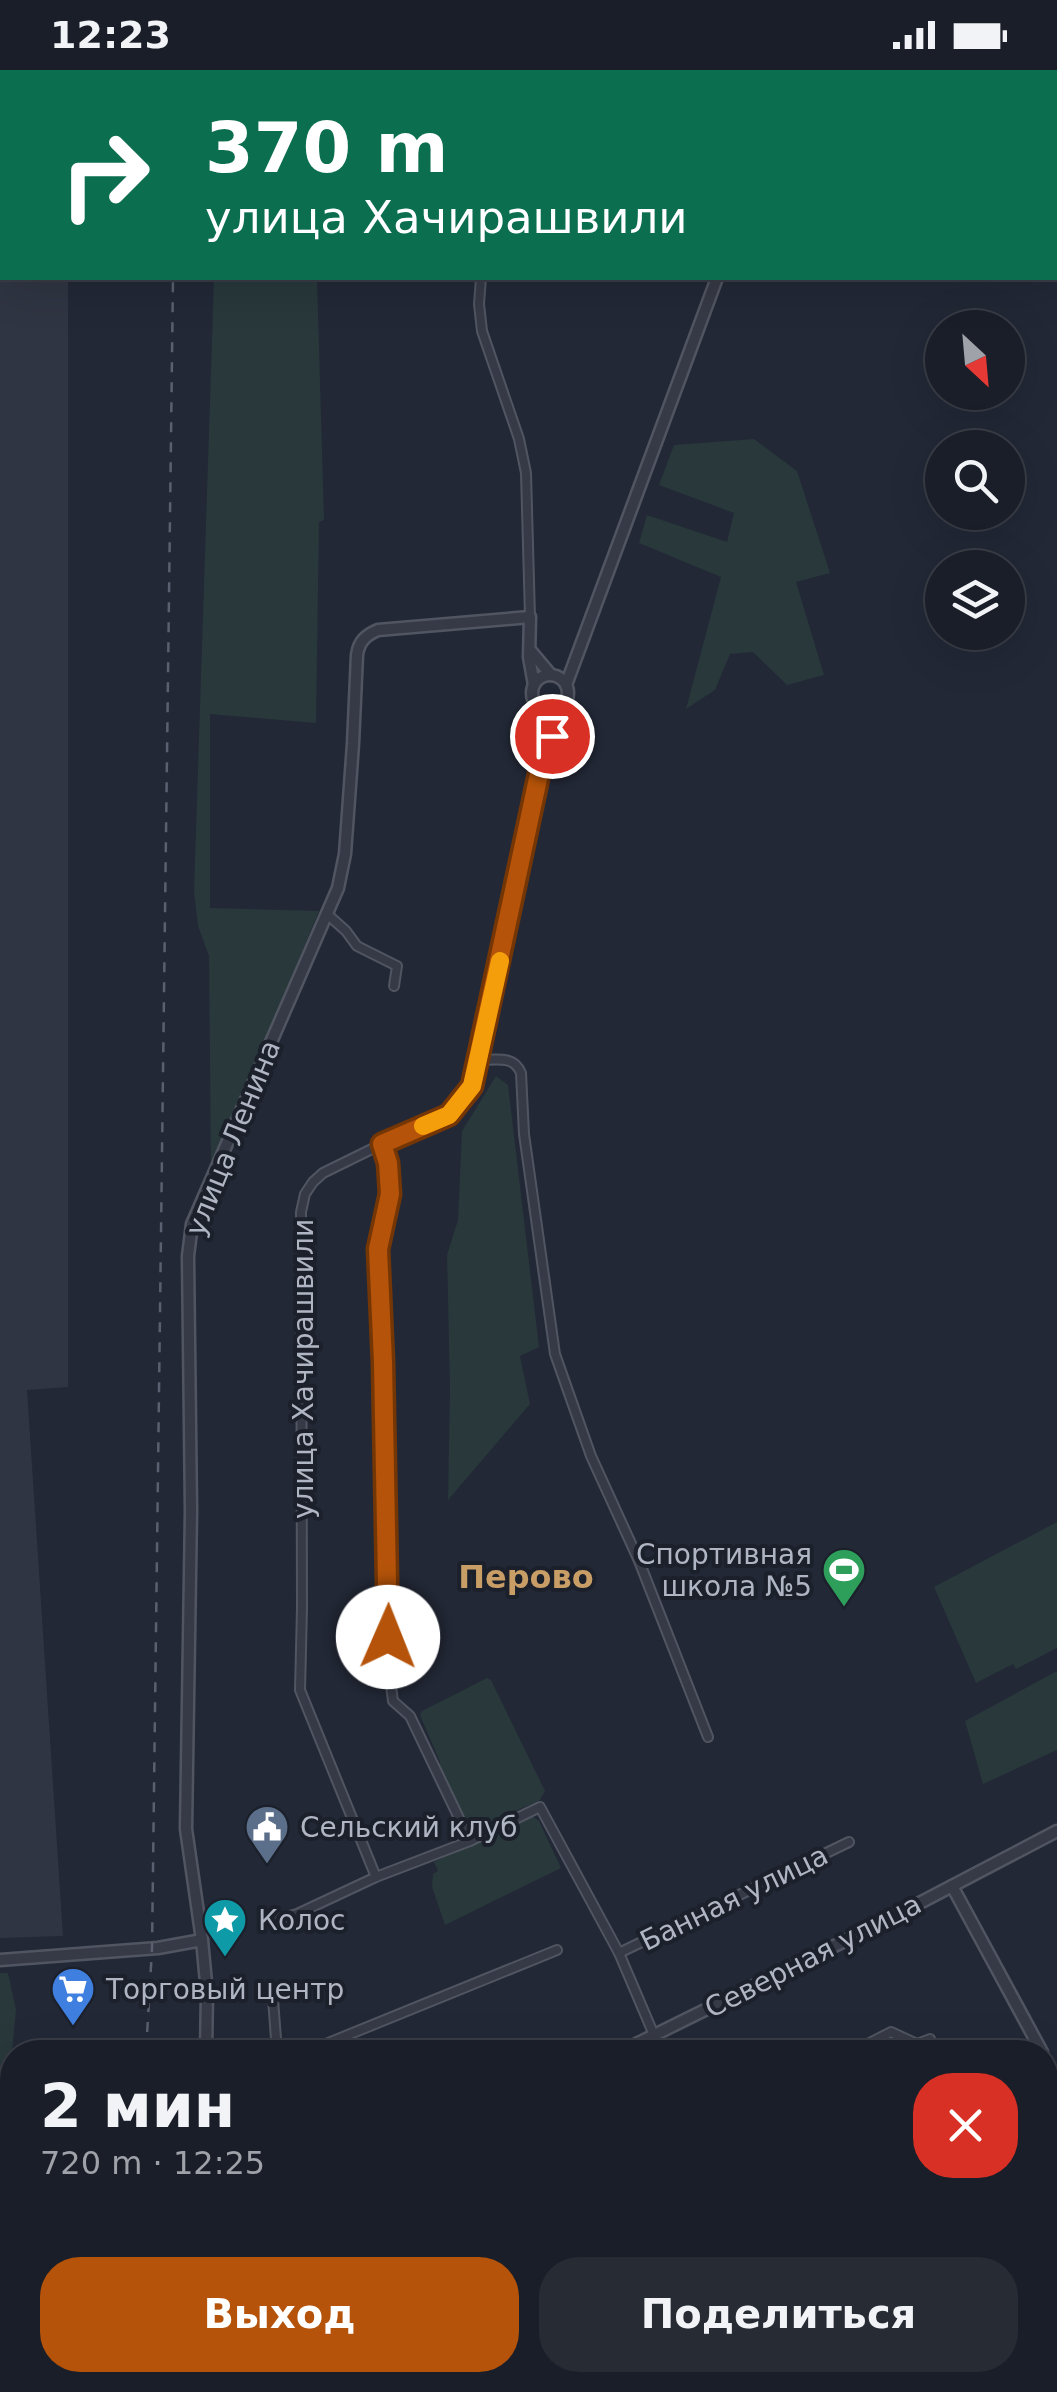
<!DOCTYPE html>
<html lang="ru">
<head>
<meta charset="utf-8">
<style>
	:root { --surface:#1a1e28; --page:#272b34; --text:#f1f3f6; --muted:#9fa2a8; --line:#383c45; --accent:#b45309 }
	body { margin:0; font-family:"DejaVu Sans",sans-serif; background:var(--page); color:var(--text); height:100vh; display:flex; flex-direction:column; font-size:38px; white-space:nowrap }
	* { box-sizing:border-box; margin:0 }
	p { font-size:32px; color:var(--muted) }
	.icon { flex:none; width:55px; height:55px; fill:none; stroke:currentColor; stroke-width:2; stroke-linecap:round; stroke-linejoin:round }
	.map { position:relative; flex:1; overflow:hidden }
	.panel { position:absolute; left:0px; top:1970px; width:1058px; height:352px; display:flex; flex-direction:column; background:var(--surface); border-radius:40px 40px 0 0; box-shadow:0 10px 40px #0002,0 0 0 2px var(--line) }
	.panel>* { flex:none }
	.top-card { position:absolute; left:0px; top:0px; width:1058px; height:210px; box-shadow:0 10px 40px #0002,0 0 0 2px var(--line); background:#0b6e4f; color:#fff; overflow:hidden }
	.needle { width:65px; rotate:154deg }
	.buttons { position:absolute; left:925px; top:240px; display:grid; gap:20px }
	.buttons a { display:grid; place-items:center; width:100px; height:100px; border-radius:50%; background:var(--surface); box-shadow:0 10px 40px #0002,0 0 0 2px var(--line); font-size:50px }
	.pin { position:absolute; display:grid; place-items:center; width:85px; height:85px; color:#fff; margin:-42px; border:5px solid #fff; border-radius:50%; box-shadow:0 2px 10px #0007 }
	.me { position:absolute; width:110px; margin:-55px; rotate:1deg; stroke-linejoin:round; filter:drop-shadow(0 0 8px #0008) }
	.turn { display:flex; align-items:center; gap:35px; height:210px; padding:0 40px; font-size:45px }
	.turn .icon { width:130px; height:130px; stroke-width:2.5 }
	.turn b { display:block; font-size:70px; line-height:85px }
	.round { display:grid; place-items:center; flex:none; width:105px; height:105px; border-radius:40px; background:var(--page) }
	.headline { display:flex; align-items:center; justify-content:space-between; height:170px; padding:0 40px }
	h1 { font-size:60px; font-weight:700; line-height:75px }
	.cta { display:flex; gap:20px; margin-top:auto; padding:20px 40px }
	.cta a { flex:1; height:115px; border-radius:40px; background:var(--accent); color:#fff; font-size:40px; font-weight:700; line-height:115px; text-align:center }
	.cta a+a { background:var(--page); color:var(--text) }
	.status { display:flex; justify-content:space-between; align-items:center; height:70px; padding:0 50px; background:var(--surface); direction:ltr }
	.status svg { height:28px; fill:currentColor }
	.map>svg:first-child { display:block }
</style>
</head>
<body>
<div class="status"><b>12:23</b><svg viewBox="0 0 49 12"><path d="M0 12V9h3v3zM5 12V6h3v6zM10 12V3h3v9zM15 12V0h3v12zM26 1h20v11H26zM47 4h2v5h-2z"/></svg></div>
<div class="map">
<svg width="1057" height="2322" viewBox="0 0 1057 2322">
	<rect width="100%" height="100%" fill="#222836"/>
	<polygon fill="#303543" points="0,0 68,0 68,2 2,2 2,208 68,208 68,1317 27,1320 63,1866 0,1868"/>
	<g fill="#28383b">
		<polygon points="214,208 317,208 324,450 319,452 316,653 210,644 210,838 319,841 211,1101 209,886 198,856 194,822"/>
		<polygon points="754,369 797,401 830,503 796,512 824,605 787,615 753,582 730,584 715,620 686,639 721,507 639,473 647,445 727,472 734,443 659,415 674,375"/>
		<polygon points="496,1006 508,1015 539,1277 520,1286 530,1334 448,1430 450,1318 447,1185 458,1150 462,1061"/>
		<polygon points="1057,1452 1057,1578 1016,1599 1013,1594 976,1613 934,1517"/>
		<polygon points="1057,1601 1057,1680 983,1714 965,1651"/>
		<polygon points="487,1608 491,1610 545,1721 540,1730 473,1760 467,1754 438,1699 440,1692 420,1645 422,1641"/>
		<polygon points="531,1745 539,1751 561,1798 445,1855 432,1817 433,1804 438,1801 434,1792"/>
		<polygon points="0,1903 8,1903 16,1940 12,1982 12,2310 14,2310 14,2322 0,2322"/>
	</g>
	<g fill="none" stroke-linecap="round" stroke-linejoin="round">
		<defs>
			<g id="minor">
				<polyline points="486,0 487,2"/>
				<polyline points="481,208 479,234 482,261 519,369 526,403 530,547"/>
				<polyline points="537,635 537,685 539,704"/>
				<polyline points="327,844 346,861 357,876 397,896 394,916"/>
				<path d="M479,990c17,0 35,-5 42,13l3,61 31,220 36,102 48,105 69,176"/>
				<path d="M382,1074c15,42 2,60 -3,101 -2,12 1,26 2,39l7,298v82l5,37 17,15 60,125"/>
				<polyline points="376,1807 300,1620 302,1538 301,1142 305,1124 313,1112 323,1103 382,1074 449,1045 472,1017 539,704 547,687 555,641"/>
				<polyline points="266,1852 297,1844 376,1807 470,1771 540,1737 619,1883 654,1965 664,1982"/>
				<polyline points="619,1883 849,1772"/>
				<polyline points="273,1929 277,1982"/>
				<polyline points="306,1982 557,1880"/>
				<polyline points="852,1982 891,1962 917,1974 930,1969"/>
				<polyline points="282,2310 283,2322"/>
				<polyline points="434,2322 456,2310"/>
			</g>
			<g id="tertiary">
				<polyline points="793,2 793,0"/>
				<polyline points="530,580 551,605"/>
				<circle cx="550" cy="623" r="18"/>
				<polyline points="566,615 717,208"/>
				<polyline points="952,1816 1042,1982"/>
				<polyline points="0,1890 158,1878 202,1870"/>
				<path d="M206,1982l1,-59 -5,-53 -16,-111 5,-318 -3,-255 4,-32 146,-336 7,-34 8,-110 4,-89c2,-14 9,-20 21,-25l152,-13 -1,40 5,28"/>
				<polyline points="620,1982 891,1848 1057,1761"/>
				<polyline points="1045,1989 1057,2011"/>
			</g>
		</defs>
		<use href="#minor" stroke="#505561" stroke-width="12"/>
		<use href="#tertiary" stroke="#505561" stroke-width="15"/>
		<use href="#minor" stroke="#363a46" stroke-width="8"/>
		<use href="#tertiary" stroke="#363a46" stroke-width="10"/>
		<g stroke="#5a606f" stroke-width="2.5" stroke-dasharray="10 10" stroke-linecap="butt">
			<polyline points="181,2 181,0"/>
			<polyline points="146,1982 152,1879 173,208"/>
			<polyline points="1045,2086 1057,2078"/>
			<polyline points="1045,2114 1057,2107"/>
			<polyline points="50,2310 51,2322"/>
			<polyline points="128,2322 128,2310"/>
			<polyline points="686,2322 708,2310"/>
		</g>
	</g>
	<g fill="none" stroke-linecap="round" stroke-linejoin="round">
		<defs>
			<polyline id="route" points="388,1567 383,1292 378,1179 390,1124 388,1093 382,1074 449,1045 472,1016 539,704 548,687 552,666"/>
		</defs>
		<use href="#route" stroke="#753606" stroke-width="25"/>
		<use href="#route" stroke="#b45309" stroke-width="18"/>
		<polyline stroke="#f59e0b" stroke-width="18" points="423,1056 449,1045 472,1016 500,891"/>
	</g>
	<defs>
		<symbol id="stadium-pin" viewBox="-11 -11 22 30"><path d="M0 17L-7.5 6A9.5 9.5 0 1 1 7.5 6Z" fill="#2e9e5b" stroke="#1b202b"/><path d="M0-5a6.5 5 0 1 0 0 10a6.5 5 0 1 0 0-10ZM-3.5-1.8h7v3.6h-7Z" fill="#fff"/></symbol>
		<symbol id="civic-pin" viewBox="-11 -11 22 30"><path d="M0 17L-7.5 6A9.5 9.5 0 1 1 7.5 6Z" fill="#5c6f8a" stroke="#1b202b"/><path d="M-.6-6.5H3V-4.5H.6V-3L4-1V1h2V6H-6V1h2V-1L-.6-3ZM-1.2 2.5V6h2.4V2.5Z" fill="#fff"/></symbol>
		<symbol id="sight-pin" viewBox="-11 -11 22 30"><path d="M0 17L-7.5 6A9.5 9.5 0 1 1 7.5 6Z" fill="#0f9aa8" stroke="#1b202b"/><path d="M0-6L1.8-2.2L6-1.7L2.9 1.2L3.7 5.4L0 3.3L-3.7 5.4L-2.9 1.2L-6-1.7L-1.8-2.2Z" fill="#fff"/></symbol>
		<symbol id="supermarket-pin" viewBox="-11 -11 22 30"><path d="M0 17L-7.5 6A9.5 9.5 0 1 1 7.5 6Z" fill="#3f7fe0" stroke="#1b202b"/><path d="M-6-5.5h2.5l.6 2H6L4.5 2H-2.5L-4.4-4H-6ZM-1.5 3.2a1.3 1.3 0 1 0 .1 0ZM3 3.2a1.3 1.3 0 1 0 .1 0Z" fill="#fff"/></symbol>
	</defs>
	<g fill-rule="evenodd">
		<use href="#stadium-pin" x="819" y="1475" width="50" height="68"/>
		<use href="#civic-pin" x="242" y="1732" width="50" height="68"/>
		<use href="#sight-pin" x="200" y="1825" width="50" height="68"/>
		<use href="#supermarket-pin" x="48" y="1894" width="50" height="68"/>
	</g>
	<g text-anchor="middle" dominant-baseline="central" stroke-width="8" stroke-linejoin="round" paint-order="stroke">
		<g font-size="28" fill="#b0b5c3" stroke="#1b202b">
			<text transform="translate(233 1068) rotate(-68)">улица Ленина</text>
			<text transform="translate(303 1299) rotate(-90)">улица Хачирашвили</text>
			<text transform="translate(734 1828) rotate(-26)">Банная улица</text>
			<text transform="translate(813 1886) rotate(-27)">Северная улица</text>
		</g>
		<g font-size="28" fill="#b0b5c3" stroke="#1b202b" text-anchor="start">
			<text x="812" y="1484" text-anchor="end">Спортивная<tspan x="812" dy="32">школа №5</tspan></text>
			<text x="300" y="1757">Сельский клуб</text>
			<text x="258" y="1850">Колос</text>
			<text x="106" y="1919">Торговый центр</text>
		</g>
		<g font-size="32" font-weight="bold" fill="#c89d66" stroke="#1b202b">
			<text x="526" y="1507">Перово</text>
		</g>
	</g>
</svg>
<div class="buttons">
<a><svg class="needle" viewBox="-14 -14 28 28"><path d="M0-13l5 13h-10z" fill="#e53935"/><path d="M0 13l5-13h-10z" fill="#9fa2a8"/></svg></a>
<a><svg class="icon" aria-label="search" viewBox="0 0 24 24"><circle cx="10" cy="10" r="6"/><path d="M15 15l6 6"/></svg></a>
<a><svg class="icon" aria-label="layers" viewBox="0 0 24 24"><path d="M12 4l9 5-9 5-9-5zM3 14l9 5 9-5"/></svg></a>
</div>
<div class="pin" style="left:552px;top:666px;background:#d93025"><svg class="icon" aria-label="arrive" viewBox="0 0 24 24"><path d="M6 21V4h12l-3 4 3 4H6"/></svg></div>
<svg class="me" style="left:388px;top:1567px" viewBox="-20 -20 40 40"><circle r="19" fill="#fff"/><path d="M0-13L10 11 0 6-10 11z" fill="#b45309"/></svg>
<div class="top-card">
<div class="turn"><svg class="icon" aria-label="right" viewBox="0 0 24 24"><path d="M7 20v-9h11M14 6l5 5-5 5"/></svg><div><b>370 m</b>улица Хачирашвили</div></div>
</div>
<section class="panel">
<div class="headline"><div><h1>2 мин</h1><p>720 m · 12:25</p></div><a class="round" style="background:#d93025;color:#fff"><svg class="icon" aria-label="close" viewBox="0 0 24 24"><path d="M6 6l12 12M18 6L6 18"/></svg></a></div>
<div class="cta"><a>Выход</a><a>Поделиться</a></div>
</section>
</div>
</body>
</html>
